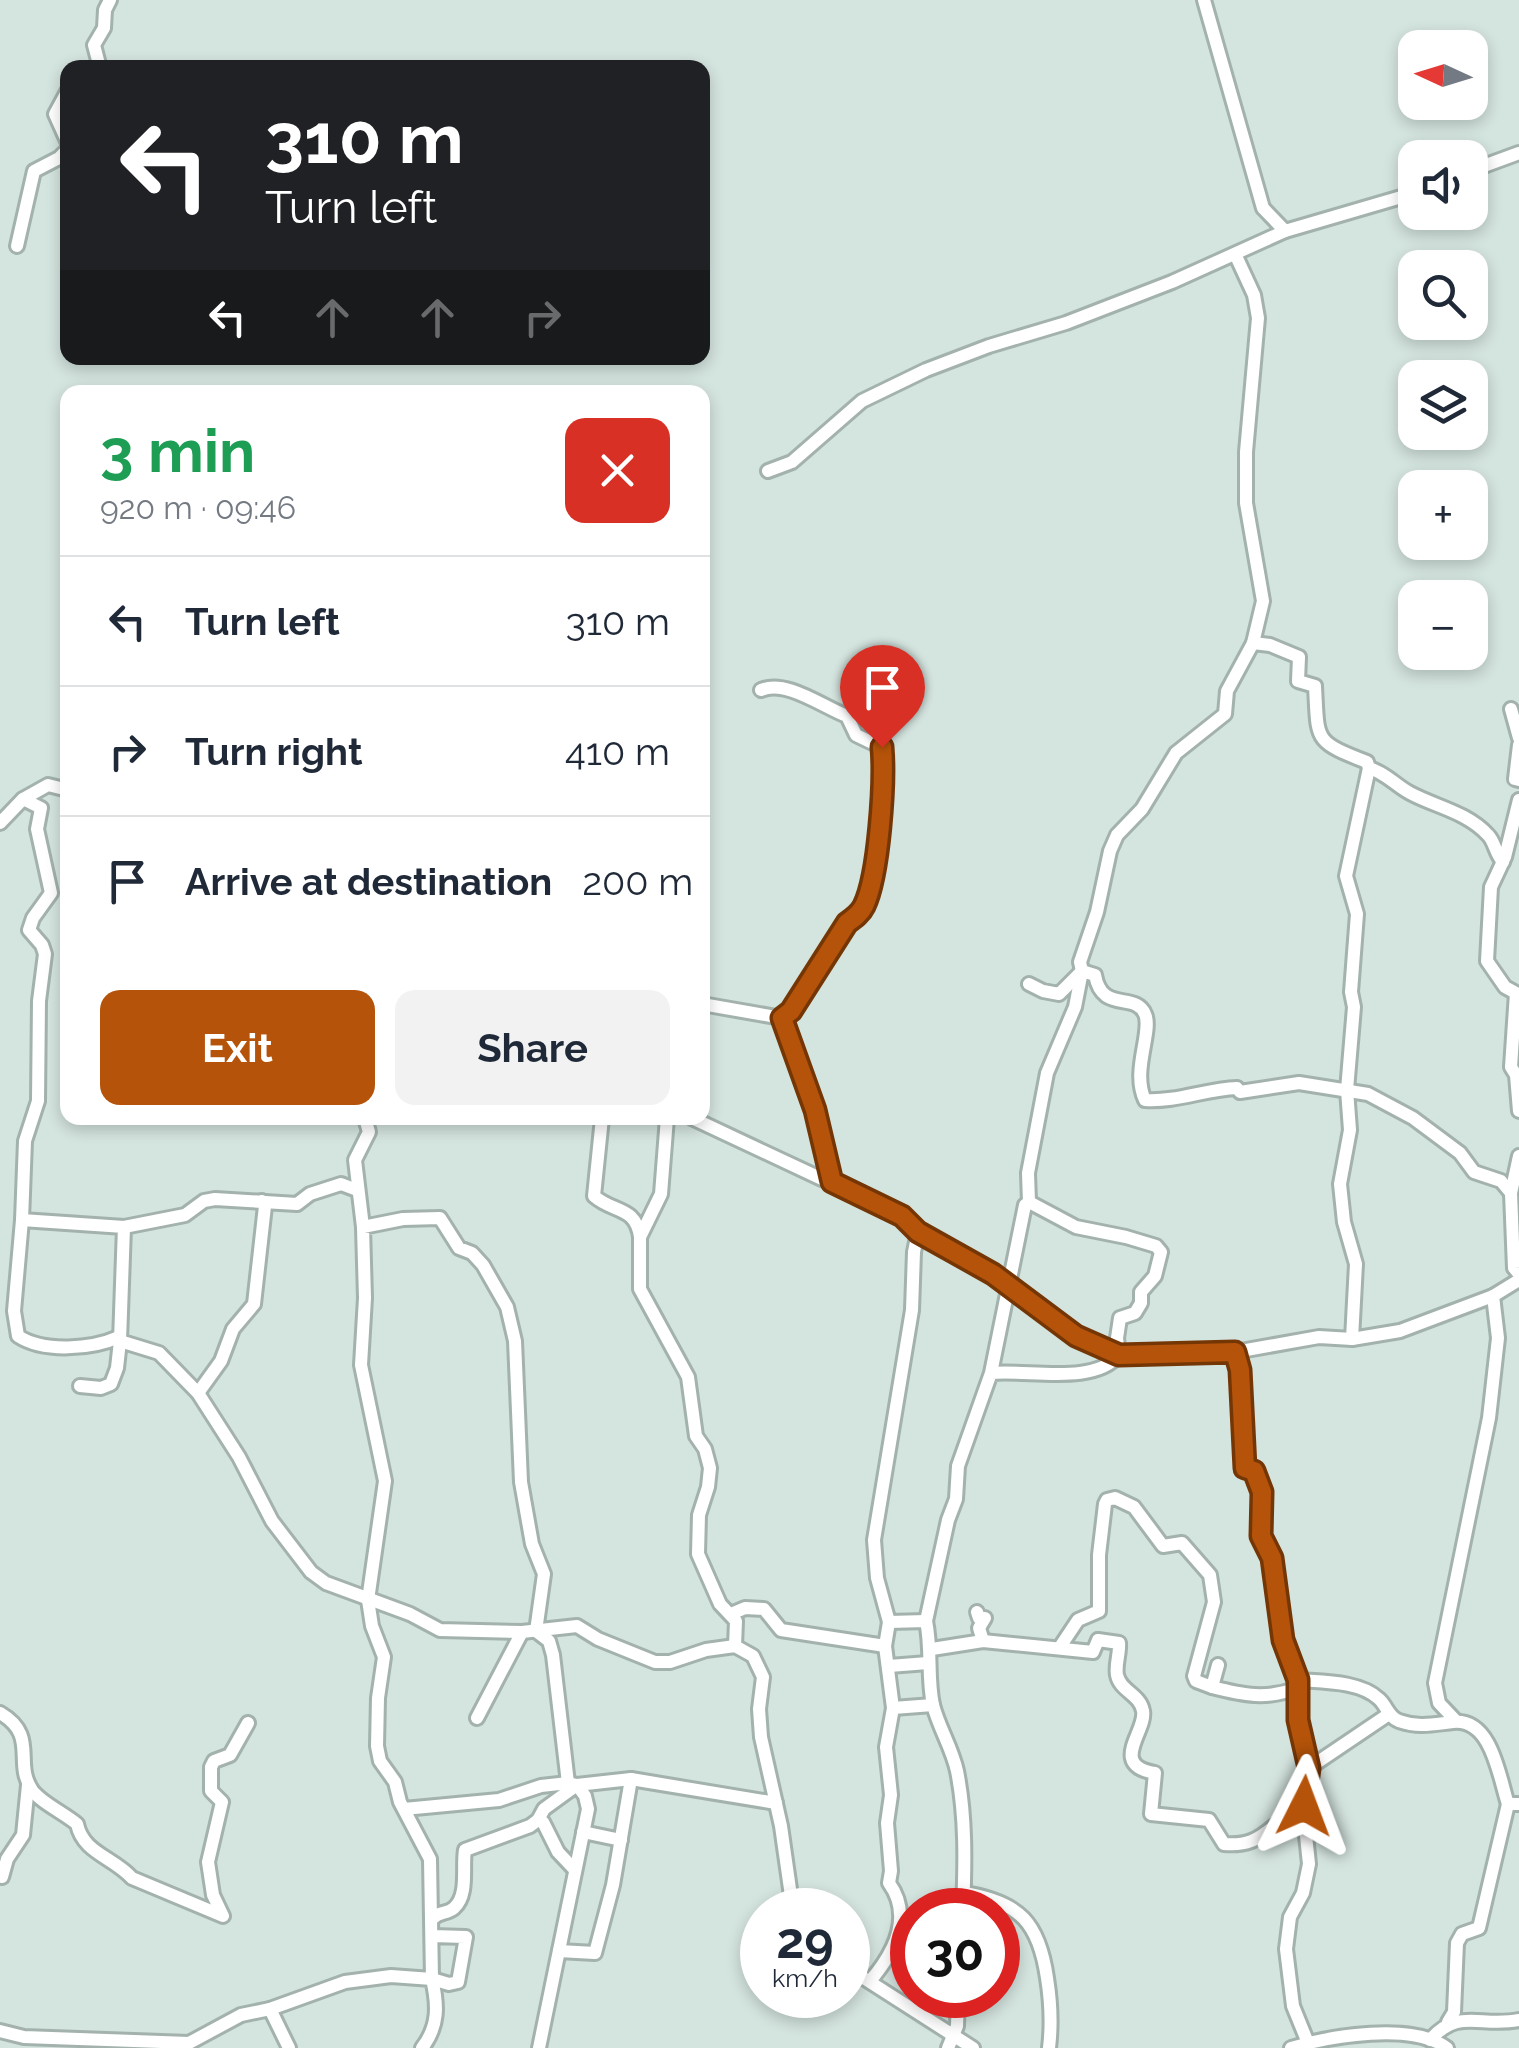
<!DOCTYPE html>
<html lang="en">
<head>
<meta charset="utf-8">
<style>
	:root { --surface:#fff; --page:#f2f2f3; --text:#1f2937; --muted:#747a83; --line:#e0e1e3; --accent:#b45309 }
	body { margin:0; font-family:Raleway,sans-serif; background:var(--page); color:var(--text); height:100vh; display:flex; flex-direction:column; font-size:38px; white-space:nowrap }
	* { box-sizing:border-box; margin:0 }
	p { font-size:32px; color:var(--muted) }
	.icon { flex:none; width:55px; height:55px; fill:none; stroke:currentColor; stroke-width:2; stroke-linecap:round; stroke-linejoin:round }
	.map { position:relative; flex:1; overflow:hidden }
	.panel { position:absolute; left:60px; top:385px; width:650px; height:740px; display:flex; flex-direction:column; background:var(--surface); border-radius:20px; box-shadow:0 5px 15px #0003 }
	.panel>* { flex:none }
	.top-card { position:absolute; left:60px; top:60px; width:650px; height:305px; border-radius:20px; box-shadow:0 5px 15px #0003; background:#202124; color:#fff; overflow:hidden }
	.needle { width:65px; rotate:274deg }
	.controls { position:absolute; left:1398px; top:30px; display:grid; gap:20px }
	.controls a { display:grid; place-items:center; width:90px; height:90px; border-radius:20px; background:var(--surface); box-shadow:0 5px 15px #0003; font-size:50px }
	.speed { position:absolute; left:740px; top:1888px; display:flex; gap:20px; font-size:50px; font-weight:700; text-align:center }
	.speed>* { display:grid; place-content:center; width:130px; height:130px; border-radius:50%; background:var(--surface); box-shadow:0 5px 15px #0003; line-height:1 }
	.speed small { font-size:25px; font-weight:400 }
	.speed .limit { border:15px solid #d22; background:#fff; color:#111 }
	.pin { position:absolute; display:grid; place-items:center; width:85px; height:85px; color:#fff; margin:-102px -42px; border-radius:50% 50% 50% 0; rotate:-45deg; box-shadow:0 0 10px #0007 }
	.pin .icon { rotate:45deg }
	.me { position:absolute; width:110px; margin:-55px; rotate:3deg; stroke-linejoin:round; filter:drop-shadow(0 0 8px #0008) }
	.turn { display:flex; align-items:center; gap:35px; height:210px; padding:0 40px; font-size:45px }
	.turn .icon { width:130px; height:130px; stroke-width:2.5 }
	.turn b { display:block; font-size:70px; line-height:85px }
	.lanes { display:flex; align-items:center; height:95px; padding:0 40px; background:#0003; justify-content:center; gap:50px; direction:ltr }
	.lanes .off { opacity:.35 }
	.round { display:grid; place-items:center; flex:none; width:105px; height:105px; border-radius:20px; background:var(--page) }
	.head { display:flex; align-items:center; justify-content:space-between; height:170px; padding:0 40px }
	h1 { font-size:60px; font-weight:700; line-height:75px; color:#1e9e55 }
	.button { display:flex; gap:20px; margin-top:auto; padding:20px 40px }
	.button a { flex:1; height:115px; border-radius:20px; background:var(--accent); color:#fff; font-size:40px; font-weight:700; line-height:115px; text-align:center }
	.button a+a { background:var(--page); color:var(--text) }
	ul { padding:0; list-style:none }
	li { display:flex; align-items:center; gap:30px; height:130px; padding:0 40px; border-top:2px solid var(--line) }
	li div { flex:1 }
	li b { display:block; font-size:38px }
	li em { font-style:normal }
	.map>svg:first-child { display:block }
</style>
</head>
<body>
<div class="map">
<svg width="1519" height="2048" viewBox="0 0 1519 2048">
	<rect width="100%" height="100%" fill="#d4e4de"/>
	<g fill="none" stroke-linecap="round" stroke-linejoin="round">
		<defs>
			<g id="minor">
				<polyline points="1204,0 1263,208 1285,231"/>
				<polyline points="100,68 94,45 104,28 105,10 110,0"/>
				<polyline points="68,90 55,114 68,143"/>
				<polyline points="1470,171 1519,153"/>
				<polyline points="17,246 34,171 59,158 68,149"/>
				<polyline points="768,471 792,462 862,401 926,370 989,346 1066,323 1172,282 1285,231 1415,193"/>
				<path d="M1253,643l17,2 29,12 -1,24 17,5c3,55 -2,55 52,76l2,6c17,5 26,17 41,25 26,14 57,19 78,42 7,7 7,18 15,27"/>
				<path d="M761,690c25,-11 62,17 86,26l9,19 25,12c5,33 -3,129 -17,159 -3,8 -10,12 -17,17l-56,88 -9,7"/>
				<polyline points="1511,709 1519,738"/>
				<polyline points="1519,745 1515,779 1519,780"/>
				<polyline points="23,799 41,808 37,829 51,893 33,918 29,930 42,945 45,954 39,1001 38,1101 25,1141 22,1220 124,1227 120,1341 159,1353 198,1393 239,1457 272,1521 311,1572 326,1583 410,1614 440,1630 522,1632 577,1626 598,1639 655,1662 670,1662 706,1650 735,1646 753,1656 763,1677 759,1709 761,1737 781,1826 793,1910"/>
				<polyline points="1519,800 1505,857 1491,887 1487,961 1505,987 1516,993 1511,1067 1516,1075 1519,1111"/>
				<polyline points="0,823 23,799 48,785 68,790"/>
				<path d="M1029,984l14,7 16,3 23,-23 13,4c7,39 40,16 50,39 8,17 -14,57 0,86 32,2 61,-11 92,-12l3,4 59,-9 69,11 45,24 47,35 14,19 27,9 10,12"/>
				<polyline points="702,1004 782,1018 815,1110 832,1182"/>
				<path d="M602,1118l-8,78c19,17 42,10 46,41"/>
				<polyline points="667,1118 661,1194 640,1237 640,1289 688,1377 696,1436 705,1449 710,1468 708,1487 699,1515 698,1554 720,1604 736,1621 735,1646"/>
				<polyline points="692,1118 822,1179 846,1186 902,1216 918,1232 993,1275 1076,1335 1119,1355 1235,1352 1319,1337 1352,1339 1400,1331 1493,1296 1519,1280"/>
				<polyline points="1519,1156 1511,1193 1514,1268 1519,1274"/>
				<polyline points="1029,1202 1028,1173 1047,1073 1075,1007 1082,971 1080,962 1097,912 1110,851 1117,835 1142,809 1176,753 1225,714 1227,691 1253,643 1263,601 1246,503 1246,452 1258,318 1254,295 1236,256"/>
				<path d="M22,1220l-8,91 4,25c26,17 74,13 101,1"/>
				<polyline points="124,1227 185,1215 204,1201 215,1199 297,1204 310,1194 341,1184 357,1190"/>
				<polyline points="363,1227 355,1160 369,1132 365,1118"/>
				<path d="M918,1232l-4,20 -2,58 -38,230 3,38 12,44 37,-1c6,28 1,56 7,84 6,23 19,43 24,66 9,45 8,93 6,139"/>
				<polyline points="1352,1339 1356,1264 1344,1222 1340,1184 1350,1130 1347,1090 1354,1007 1351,992 1357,914 1346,876 1369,768"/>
				<polyline points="1235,1352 1240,1370 1245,1468 1254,1471 1263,1505 1261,1536 1272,1559 1283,1640 1298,1680 1298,1720 1309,1768 1303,1807 1309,1864 1303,1893 1290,1917 1286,1949 1293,2006 1308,2043"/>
				<polyline points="80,1386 101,1388 111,1384 117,1368 120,1341"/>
				<polyline points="198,1393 221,1361 233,1329 254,1304 265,1206 262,1201"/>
				<polyline points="977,1612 979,1618 985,1618 979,1628 983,1641"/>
				<polyline points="731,1614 745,1608 764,1609 781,1630 885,1646 889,1622"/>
				<path d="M926,1621l22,-101 8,-21 2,-33 33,-93 34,-168 4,-3 47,25 50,10 30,9 5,6 -6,24 -14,16v11l-6,10 -15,5 -3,20 2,17c-26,31 -91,14 -128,18"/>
				<polyline points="885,1646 893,1708"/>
				<polyline points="1060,1647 1078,1620 1099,1611 1099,1555 1105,1504 1107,1500 1115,1498 1134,1507 1163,1546 1182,1543 1210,1575 1214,1602 1194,1676 1196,1681 1212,1687 1218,1665"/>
				<path d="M932,1649l51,-8 110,11 5,-12 21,3c1,10 -4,22 -2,32 3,16 23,19 26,36 4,20 -35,54 12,62l-4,41 58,6 15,24c22,2 34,-4 50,-18h33"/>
				<polyline points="889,1666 928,1663"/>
				<path d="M1298,1680c25,2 62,1 81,19 8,7 9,18 20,22 20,7 35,3 54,1 39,-4 46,55 55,82h11"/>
				<path d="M1212,1687c31,8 55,13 85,1"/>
				<path d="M0,1713c39,23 13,49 32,77 8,12 32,23 45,34 6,29 36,33 55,54l91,38 -10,-21 -5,-33 14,-60 -11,-11v-24l3,-6 16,-6 18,-32"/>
				<polyline points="477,1718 522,1632"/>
				<polyline points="1456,1721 1439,1703 1435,1683 1489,1418 1498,1338 1493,1296"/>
				<polyline points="1309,1768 1389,1714"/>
				<polyline points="404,1809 499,1800 541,1786 568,1783 577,1785 585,1796 588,1809 539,2048"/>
				<polyline points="538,1820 543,1822 558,1852 575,1870"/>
				<polyline points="583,1832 621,1840"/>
				<polyline points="2,1877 7,1859 23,1835 28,1785"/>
				<path d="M964,1893c56,9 75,30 83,85 4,25 5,45 2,70"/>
				<path d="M432,1919c8,-9 14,-4 22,-11 15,-13 8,-42 11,-58l65,-24 8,-6 6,-11 33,-24 54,-6 145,24"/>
				<polyline points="432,1936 466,1937 458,1982 449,1984 432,1979 430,1859 400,1802 395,1782 380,1761 377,1746 378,1698 384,1657 372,1626 368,1600 385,1481 361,1365 365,1298 363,1227 403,1219 440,1218 459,1248 472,1253 483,1265 507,1307 515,1341 521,1482 532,1544 544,1574 536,1631 549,1641 553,1655 568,1783"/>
				<polyline points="559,1951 595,1953 613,1885 631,1779"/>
				<polyline points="848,1968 973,2048"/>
				<path d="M870,1981c24,-28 43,-65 19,-98l2,-12 -4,-48 4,-28 -5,-48 7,-39 40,-3"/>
				<polyline points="270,2009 289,2048"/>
				<polyline points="1448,2022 1454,2012 1457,1943 1462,1934 1479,1928 1508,1804"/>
				<path d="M0,2031l24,6 165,6 52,-28 29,-6 75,-27 46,-6 41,3c6,26 7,47 -10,69"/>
				<path d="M1430,2040c29,-33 50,-12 89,-20"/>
				<polyline points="948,2048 957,2026 958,1995"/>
				<path d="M1291,2048c39,-12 121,-26 156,0"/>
			</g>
		</defs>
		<use href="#minor" stroke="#a3b2ac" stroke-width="18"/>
		<use href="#minor" stroke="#fff" stroke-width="12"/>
	</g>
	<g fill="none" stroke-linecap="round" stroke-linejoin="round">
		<defs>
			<path id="route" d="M882,747c3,35 -3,128 -18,159 -4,8 -10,12 -17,17l-56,88 -9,7 33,92 17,72 70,34 16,16 75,42 83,62 43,19 116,-3 5,18 5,98 9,3 8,21 -1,44 11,22 11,82 15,40v40l11,48 -5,38"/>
		</defs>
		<use href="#route" stroke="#753606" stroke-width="25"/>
		<use href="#route" stroke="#b45309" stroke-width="18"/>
	</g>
</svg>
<div class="controls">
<a><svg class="needle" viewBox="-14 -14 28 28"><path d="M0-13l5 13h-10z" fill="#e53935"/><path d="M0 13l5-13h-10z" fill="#747a83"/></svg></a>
<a><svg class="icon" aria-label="sound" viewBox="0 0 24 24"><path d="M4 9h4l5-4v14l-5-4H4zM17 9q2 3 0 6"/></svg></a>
<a><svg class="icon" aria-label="search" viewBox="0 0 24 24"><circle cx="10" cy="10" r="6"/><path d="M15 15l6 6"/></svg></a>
<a><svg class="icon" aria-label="layers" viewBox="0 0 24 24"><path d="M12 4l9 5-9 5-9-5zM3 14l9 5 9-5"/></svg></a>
<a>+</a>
<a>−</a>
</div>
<div class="speed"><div>29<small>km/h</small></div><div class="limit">30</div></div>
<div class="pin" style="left:882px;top:747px;background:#d93025"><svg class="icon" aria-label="arrive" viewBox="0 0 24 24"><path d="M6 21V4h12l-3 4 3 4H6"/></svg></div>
<svg class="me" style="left:1304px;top:1806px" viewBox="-20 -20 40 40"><path d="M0-17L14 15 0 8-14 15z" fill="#b45309" stroke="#fff" stroke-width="4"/></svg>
<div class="top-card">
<div class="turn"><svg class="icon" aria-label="left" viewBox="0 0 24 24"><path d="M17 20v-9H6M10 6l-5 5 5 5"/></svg><div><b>310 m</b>Turn left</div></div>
<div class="lanes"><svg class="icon" aria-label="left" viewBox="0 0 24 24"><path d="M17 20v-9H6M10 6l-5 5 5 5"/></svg><svg class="icon off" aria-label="ahead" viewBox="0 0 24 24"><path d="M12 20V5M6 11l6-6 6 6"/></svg><svg class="icon off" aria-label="ahead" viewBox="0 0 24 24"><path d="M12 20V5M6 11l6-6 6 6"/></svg><svg class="icon off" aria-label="right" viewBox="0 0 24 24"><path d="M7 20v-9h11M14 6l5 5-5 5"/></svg></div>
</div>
<section class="panel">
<div class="head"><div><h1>3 min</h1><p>920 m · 09:46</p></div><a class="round" style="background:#d93025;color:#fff"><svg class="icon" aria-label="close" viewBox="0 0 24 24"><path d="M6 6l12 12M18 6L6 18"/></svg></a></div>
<ul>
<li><svg class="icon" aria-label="left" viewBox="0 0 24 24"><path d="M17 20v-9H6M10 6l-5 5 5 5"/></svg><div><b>Turn left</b></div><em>310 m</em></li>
<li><svg class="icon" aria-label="right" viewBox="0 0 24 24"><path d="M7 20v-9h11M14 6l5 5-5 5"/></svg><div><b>Turn right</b></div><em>410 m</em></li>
<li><svg class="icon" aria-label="arrive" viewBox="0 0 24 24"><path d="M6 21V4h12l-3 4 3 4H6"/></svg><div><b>Arrive at destination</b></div><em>200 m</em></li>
</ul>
<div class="button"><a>Exit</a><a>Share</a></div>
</section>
</div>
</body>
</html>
